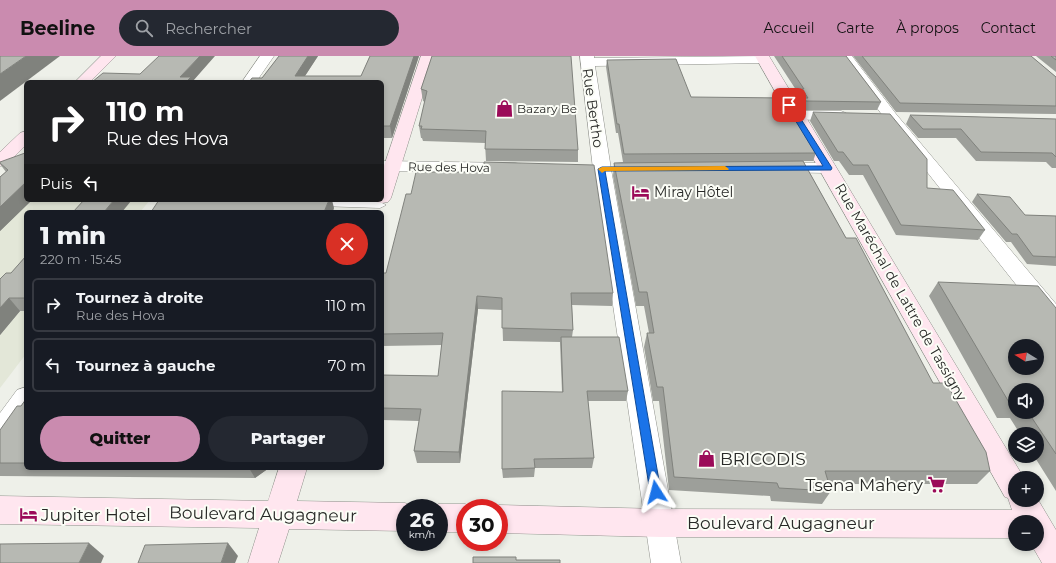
<!DOCTYPE html>
<html lang="fr">
<head>
<meta charset="utf-8">
<style>
	:root { --surface:#171b24; --page:#242831; --text:#f1f3f6; --muted:#9ea1a6; --line:#363941; --accent:#ca8baf }
	body { margin:0; font-family:Montserrat,sans-serif; background:var(--page); color:var(--text); height:100vh; display:flex; flex-direction:column; font-size:15px; white-space:nowrap }
	* { box-sizing:border-box; margin:0 }
	p { font-size:13px; color:var(--muted) }
	.icon { flex:none; width:22px; height:22px; fill:none; stroke:currentColor; stroke-width:2; stroke-linecap:round; stroke-linejoin:round }
	.map { position:relative; flex:1; overflow:hidden }
	.drawer { position:absolute; left:24px; top:154px; width:360px; height:260px; display:flex; flex-direction:column; background:var(--surface); border-radius:6px; box-shadow:0 2px 6px #0003 }
	.drawer>* { flex:none }
	.top-card { position:absolute; left:24px; top:24px; width:360px; height:122px; border-radius:6px; box-shadow:0 2px 6px #0003; background:#202124; color:#fff; overflow:hidden }
	.needle { width:26px; rotate:281deg }
	.tools { position:absolute; left:1008px; top:283px; display:grid; gap:8px }
	.tools a { display:grid; place-items:center; width:36px; height:36px; border-radius:50%; background:var(--surface); box-shadow:0 2px 6px #0003; font-size:20px }
	.speed { position:absolute; left:396px; top:443px; display:flex; gap:8px; font-size:20px; font-weight:700; text-align:center }
	.speed>* { display:grid; place-content:center; width:52px; height:52px; border-radius:50%; background:var(--surface); box-shadow:0 2px 6px #0003; line-height:1 }
	.speed small { font-size:10px; font-weight:400 }
	.speed .limit { border:6px solid #d22; background:#fff; color:#111 }
	.pin { position:absolute; display:grid; place-items:center; width:34px; height:34px; color:#fff; margin:-17px; border-radius:8px; box-shadow:0 2px 6px #0006 }
	.me { position:absolute; width:44px; margin:-22px; rotate:351deg; stroke-linejoin:round; filter:drop-shadow(0 0 3px #0008) }
	.turn { display:flex; align-items:center; gap:14px; height:84px; padding:0 16px; font-size:18px }
	.turn .icon { width:52px; height:52px; stroke-width:2.5 }
	.turn b { display:block; font-size:28px; line-height:34px }
	.then { display:flex; align-items:center; height:38px; padding:0 16px; background:#0003; gap:8px; font-size:15px }
	.round { display:grid; place-items:center; flex:none; width:42px; height:42px; border-radius:21px; background:var(--page) }
	.overview { display:flex; align-items:center; justify-content:space-between; height:68px; padding:0 16px }
	h1 { font-size:24px; font-weight:800; line-height:30px }
	.primary-button { display:flex; gap:8px; margin-top:auto; padding:8px 16px }
	.primary-button a { flex:1; height:46px; border-radius:24px; background:var(--accent); color:#111; font-size:16px; font-weight:800; line-height:46px; text-align:center }
	.primary-button a+a { background:var(--page); color:var(--text) }
	ul { padding:0; list-style:none }
	li { display:flex; align-items:center; gap:12px; height:54px; margin:0 8px 6px; padding:0 8px; border:2px solid var(--line); border-radius:6px }
	li div { flex:1 }
	li b { display:block; font-size:15px }
	li em { font-style:normal }
	header { display:flex; align-items:center; gap:24px; box-sizing:border-box; height:56px; padding:0 20px; background:var(--accent); color:#111 }
	header strong { font-size:19px }
	nav { display:flex; gap:22px; margin-inline-start:auto; font-size:14px }
	.search { width:280px; height:36px; background:var(--page); display:flex; align-items:center; gap:10px; box-sizing:border-box; padding:0 14px; border-radius:22px; color:var(--muted); font-size:15px }
	.map>svg:first-child { display:block }
</style>
</head>
<body>
<header>
<strong>Beeline</strong>
<div class="search"><svg class="icon" aria-label="search" viewBox="0 0 24 24"><circle cx="10" cy="10" r="6"/><path d="M15 15l6 6"/></svg>Rechercher</div>
<nav><a>Accueil</a><a>Carte</a><a>À propos</a><a>Contact</a></nav>
</header>
<div class="map">
<svg width="1056" height="507" viewBox="0 0 1056 507">
	<rect width="100%" height="100%" fill="#eef0e9"/>
	<polygon fill="#e3e7d8" points="14,109 26,144 150,144 140,156 26,156 26,298 0,332 0,121"/>
	<g fill="none" stroke-linecap="round" stroke-linejoin="round">
		<defs>
			<polygon id="lane" points="314,144 380,146 386,149 380,152 319,150 315,149"/>
			<g id="street">
				<polygon points="260,0 274,0 256,26 242,26"/>
				<polygon points="580,0 594,0 594,2 767,0 770,3 768,6 763,7 595,10 611,113 681,507 651,507 593,113"/>
				<polygon points="838,0 852,0 896,58 1056,248 1056,271 1048,269 886,64"/>
				<polygon points="796,55 841,55 846,57 849,60 846,63 841,65 791,63 788,60 791,57"/>
				<polygon points="382,105 515,107 521,108 523,112 521,116 515,117 382,115"/>
				<polygon points="777,107 828,107 834,108 836,112 834,116 828,117 771,116 769,112 771,108"/>
				<polygon points="26,331 26,361 9,386 0,389 0,357 17,334"/>
			</g>
			<g id="secondary">
				<polygon points="101,0 116,0 90,26 75,26"/>
				<polygon points="421,0 435,0 391,142 388,146 382,147 376,146 374,144 382,144 382,116"/>
				<polygon points="755,0 769,0 1024,422 1015,422 1015,444 1037,444 1037,442 1056,474 1056,507 1042,507 1031,488 1037,488 1037,466 1015,466 1015,482 661,481 499,477 499,452 492,452 499,449 661,453 1012,454 1008,442 1005,441"/>
				<polygon points="26,75 26,89 6,109 0,110 0,96 20,77"/>
				<polygon points="279,412 307,412 297,445 405,447 416,452 405,452 405,475 289,473 278,507 248,507 259,472 0,468 0,440 268,445"/>
				<polygon points="439,448 465,448 475,452 465,452 465,476 439,476 439,452 429,452"/>
			</g>
		</defs>
		<use href="#lane" stroke="#8f918b" stroke-width="1"/>
		<use href="#street" stroke="#8f918b" stroke-width="1"/>
		<use href="#secondary" stroke="#8f918b" stroke-width="1"/>
		<use href="#lane" fill="#fff" fill-rule="evenodd"/>
		<use href="#street" fill="#fff" fill-rule="evenodd"/>
		<use href="#secondary" fill="#ffe6ef" fill-rule="evenodd"/>
	</g>
	<g fill="#9d9f9a" fill-rule="evenodd">
		<polygon points="279,0 318,0 305,20 361,20 370,0 419,0 392,82 382,82 382,26 262,22"/>
		<polygon points="432,0 578,94 578,106 486,105 485,87 423,85 422,82 421,82 419,70 425,46 423,45 421,33"/>
		<polygon points="774,0 846,0 881,46 877,54 803,54 801,50 802,47 799,42 800,40"/>
		<polygon points="853,0 1031,0 1056,21 1056,58 896,56"/>
		<polygon points="1036,0 1056,0 1056,16"/>
		<polygon points="607,4 816,97 813,105 803,105 846,182 933,327 990,415 977,428 828,428 831,435 822,448 771,445 770,440 669,434 659,345 653,345 644,291 647,277 649,277 644,250 636,250 613,120 614,107 623,106 618,77 616,77 606,11"/>
		<polygon points="813,56 927,132 985,174 978,184 896,179 863,119 849,119 839,105 834,105 810,65"/>
		<polygon points="910,59 1056,63 1056,112 1052,112 1046,106 976,105 956,82 918,82 906,68"/>
		<polygon points="26,97 32,144 0,175 0,121 6,116 0,108"/>
		<polygon points="977,138 1025,159 1056,160 1056,210 1027,208 1011,186 1006,186 972,146"/>
		<polygon points="26,200 26,255 20,255 0,279 0,223 11,217"/>
		<polygon points="382,217 613,237 612,250 572,249 573,274 572,281 628,335 626,345 588,345 594,402 592,412 535,412 534,421 503,422 502,413 562,336 560,286 503,285 502,254 478,253 460,407 417,407 414,395 419,365 382,364 382,319 438,320 442,289 382,290"/>
		<path d="M938,226l118,26v183l-22,-35h3v-22h-17l-10,-16h-13l-68,-122zM1015,334l22,22h-22z"/>
		<polygon points="26,343 26,412 269,412 255,422 0,420 0,374 21,350"/>
	</g>
	<g fill="#80827d">
		<polygon points="26,0 60,0 0,45 0,18"/>
		<polygon points="200,0 215,0 193,25 193,26 182,26 180,21"/>
		<polygon points="308,0 318,0 301,26 295,20"/>
		<polygon points="414,0 419,0 392,82 390,70"/>
		<polygon points="26,126 26,144 32,144 0,175 0,151"/>
		<polygon points="114,144 131,144 131,145 122,156 104,156"/>
		<polygon points="329,144 332,144 334,152 333,156 324,156"/>
		<polygon points="477,240 478,253 460,407 459,396"/>
		<polygon points="9,242 20,255 0,279 0,252"/>
		<polygon points="249,412 269,412 255,422"/>
		<polygon points="89,487 104,500 101,507 79,507"/>
		<polygon points="228,487 238,500 235,507 221,507"/>
	</g>
	<g fill="#b7b9b3" stroke="#80827d" fill-rule="evenodd">
		<polygon points="0,0 26,0 0,18"/>
		<polygon points="159,0 200,0 180,21 191,21 186,26 92,26 103,17 140,18"/>
		<polygon points="279,0 308,0 295,20 361,20 370,0 414,0 390,70 382,70 382,26 249,26 252,22 262,22"/>
		<polygon points="432,0 571,0 578,94 485,93 486,75 421,73 422,70 419,70 427,35 421,33"/>
		<polygon points="782,0 846,0 881,46 806,45 804,42 808,42 802,33 804,33"/>
		<polygon points="862,0 1031,0 1056,21 1056,50 900,47"/>
		<polygon points="1051,0 1056,0 1056,4"/>
		<polygon points="676,3 691,41 784,42 816,97 624,98 619,68 617,68 607,4"/>
		<polygon points="813,56 890,58 927,103 927,132 953,134 985,174 901,169 868,109 853,109 843,96 838,96"/>
		<polygon points="910,59 1056,63 1056,101 1052,97 981,96 961,73 923,73"/>
		<polygon points="25,97 26,97 26,126 0,151 0,121 8,114 0,107 0,106"/>
		<polygon points="803,105 846,182 856,182 933,327 946,327 986,396 990,415 825,415 831,435 779,432 777,427 674,421 663,331 657,331 647,277 654,277 647,236 639,236 614,107"/>
		<polygon points="484,106 594,109 613,237 571,237 573,274 502,272 502,242 477,240 459,396 414,395 421,353 382,352 382,319 438,320 443,277 382,278 382,217 386,217 406,138 411,138 416,116 484,116"/>
		<polygon points="977,138 1010,141 1025,159 1056,160 1056,201 1033,200 1017,178 1012,178"/>
		<polygon points="84,144 114,144 104,156 73,156"/>
		<polygon points="159,144 329,144 324,156 151,156"/>
		<polygon points="26,200 26,242 9,242 0,252 0,223 6,217 11,217"/>
		<path d="M938,226l100,4 18,22v146l-28,-42h9v-22h-22v14h-5zM1015,290h22v22h-22z"/>
		<polygon points="561,281 619,281 628,335 587,335 594,402 534,403 535,412 502,413 502,335 563,336"/>
		<polygon points="26,343 26,407 0,407 0,374 17,350 21,350"/>
		<polygon points="89,487 79,507 0,507 0,488"/>
		<polygon points="228,487 221,507 138,507 145,489"/>
		<polygon points="473,501 516,501 516,504 560,504 560,507 473,507"/>
	</g>
	<polygon fill="#1a73e8" stroke="#114b97" points="787,48 792,49 832,112 831,114 605,115 661,436 660,440 656,442 651,440 650,436 598,113 602,111 823,110 786,49"/>
	<polygon fill="#f59e0b" points="725,110 729,113 728,114 605,115 602,117 598,113 602,111"/>
	<defs>
		<symbol id="shop-bare" viewBox="-9 -9 18 18"><path d="M-5-2.5h2.3a2.7 3.5 0 0 1 5.4 0H5L5.5 6h-11ZM-1.5-2.5h3a1.5 2.3 0 0 0-3 0Z" fill="#9b0b59" stroke="#fbfdf6" stroke-width="2.5" paint-order="stroke"/></symbol>
		<symbol id="hotel-bare" viewBox="-9 -9 18 18"><path d="M-6-4.5h1.5V1H6V5H4.5V3h-9V5H-6ZM-4 0a1.8 1.8 0 1 1 3.6 0ZM.5 0V-2.5h3Q6-2.5 6 0Z" fill="#9b0b59" stroke="#fbfdf6" stroke-width="2.5" paint-order="stroke"/></symbol>
		<symbol id="supermarket-bare" viewBox="-9 -9 18 18"><path d="M-6-5.5h2.5l.6 2H6L4.5 2H-2.5L-4.4-4H-6ZM-1.5 3.2a1.3 1.3 0 1 0 .1 0ZM3 3.2a1.3 1.3 0 1 0 .1 0Z" fill="#9b0b59" stroke="#fbfdf6" stroke-width="2.5" paint-order="stroke"/></symbol>
	</defs>
	<g fill-rule="evenodd">
		<use href="#shop-bare" x="492" y="40" width="25" height="25"/>
		<use href="#hotel-bare" x="628" y="124" width="25" height="25"/>
		<use href="#shop-bare" x="694" y="390" width="25" height="25"/>
		<use href="#supermarket-bare" x="924" y="416" width="25" height="25"/>
		<use href="#hotel-bare" x="16" y="446" width="25" height="25"/>
	</g>
	<g text-anchor="middle" dominant-baseline="central" stroke-width="4" stroke-linejoin="round" paint-order="stroke">
		<g font-size="12" fill="#282927" stroke="#fbfdf6" text-anchor="start">
			<text x="517" y="52">Bazary Be</text>
		</g>
		<g font-size="12" fill="#282927" stroke="#fbfdf6">
			<text transform="translate(449 111) rotate(1)">Rue des Hova</text>
		</g>
		<g font-size="14" fill="#282927" stroke="#fbfdf6">
			<text transform="translate(593 52) rotate(82)">Rue Bertho</text>
			<text transform="translate(901 236) rotate(60)">Rue Maréchal de Lattre de Tassigny</text>
		</g>
		<g font-size="14" fill="#282927" stroke="#fbfdf6" text-anchor="start">
			<text x="654" y="136">Miray Hôtel</text>
		</g>
		<g font-size="17" fill="#282927" stroke="#fbfdf6" text-anchor="start">
			<text x="720" y="403">BRICODIS</text>
			<text x="923" y="429" text-anchor="end">Tsena Mahery</text>
			<text x="41" y="459">Jupiter Hotel</text>
		</g>
		<g font-size="17" fill="#282927" stroke="#fbfdf6">
			<text transform="translate(263 458) rotate(1)">Boulevard Augagneur</text>
			<text x="781" y="467">Boulevard Augagneur</text>
		</g>
	</g>
</svg>
<div class="tools">
<a><svg class="needle" viewBox="-14 -14 28 28"><path d="M0-13l5 13h-10z" fill="#e53935"/><path d="M0 13l5-13h-10z" fill="#9ea1a6"/></svg></a>
<a><svg class="icon" aria-label="sound" viewBox="0 0 24 24"><path d="M4 9h4l5-4v14l-5-4H4zM17 9q2 3 0 6"/></svg></a>
<a><svg class="icon" aria-label="layers" viewBox="0 0 24 24"><path d="M12 4l9 5-9 5-9-5zM3 14l9 5 9-5"/></svg></a>
<a>+</a>
<a>−</a>
</div>
<div class="speed"><div>26<small>km/h</small></div><div class="limit">30</div></div>
<div class="pin" style="left:789px;top:49px;background:#d93025"><svg class="icon" aria-label="arrive" viewBox="0 0 24 24"><path d="M6 21V4h12l-3 4 3 4H6"/></svg></div>
<svg class="me" style="left:656px;top:436px" viewBox="-20 -20 40 40"><path d="M0-17L14 15 0 8-14 15z" fill="#1a73e8" stroke="#fff" stroke-width="4"/></svg>
<div class="top-card">
<div class="turn"><svg class="icon" aria-label="right" viewBox="0 0 24 24"><path d="M7 20v-9h11M14 6l5 5-5 5"/></svg><div><b>110 m</b>Rue des Hova</div></div>
<div class="then">Puis<svg class="icon" aria-label="left" viewBox="0 0 24 24"><path d="M17 20v-9H6M10 6l-5 5 5 5"/></svg></div>
</div>
<section class="drawer">
<div class="overview"><div><h1>1 min</h1><p>220 m · 15:45</p></div><a class="round" style="background:#d93025;color:#fff"><svg class="icon" aria-label="close" viewBox="0 0 24 24"><path d="M6 6l12 12M18 6L6 18"/></svg></a></div>
<ul>
<li><svg class="icon" aria-label="right" viewBox="0 0 24 24"><path d="M7 20v-9h11M14 6l5 5-5 5"/></svg><div><b>Tournez à droite</b><p>Rue des Hova</p></div><em>110 m</em></li>
<li><svg class="icon" aria-label="left" viewBox="0 0 24 24"><path d="M17 20v-9H6M10 6l-5 5 5 5"/></svg><div><b>Tournez à gauche</b></div><em>70 m</em></li>
</ul>
<div class="primary-button"><a>Quitter</a><a>Partager</a></div>
</section>
</div>
</body>
</html>
